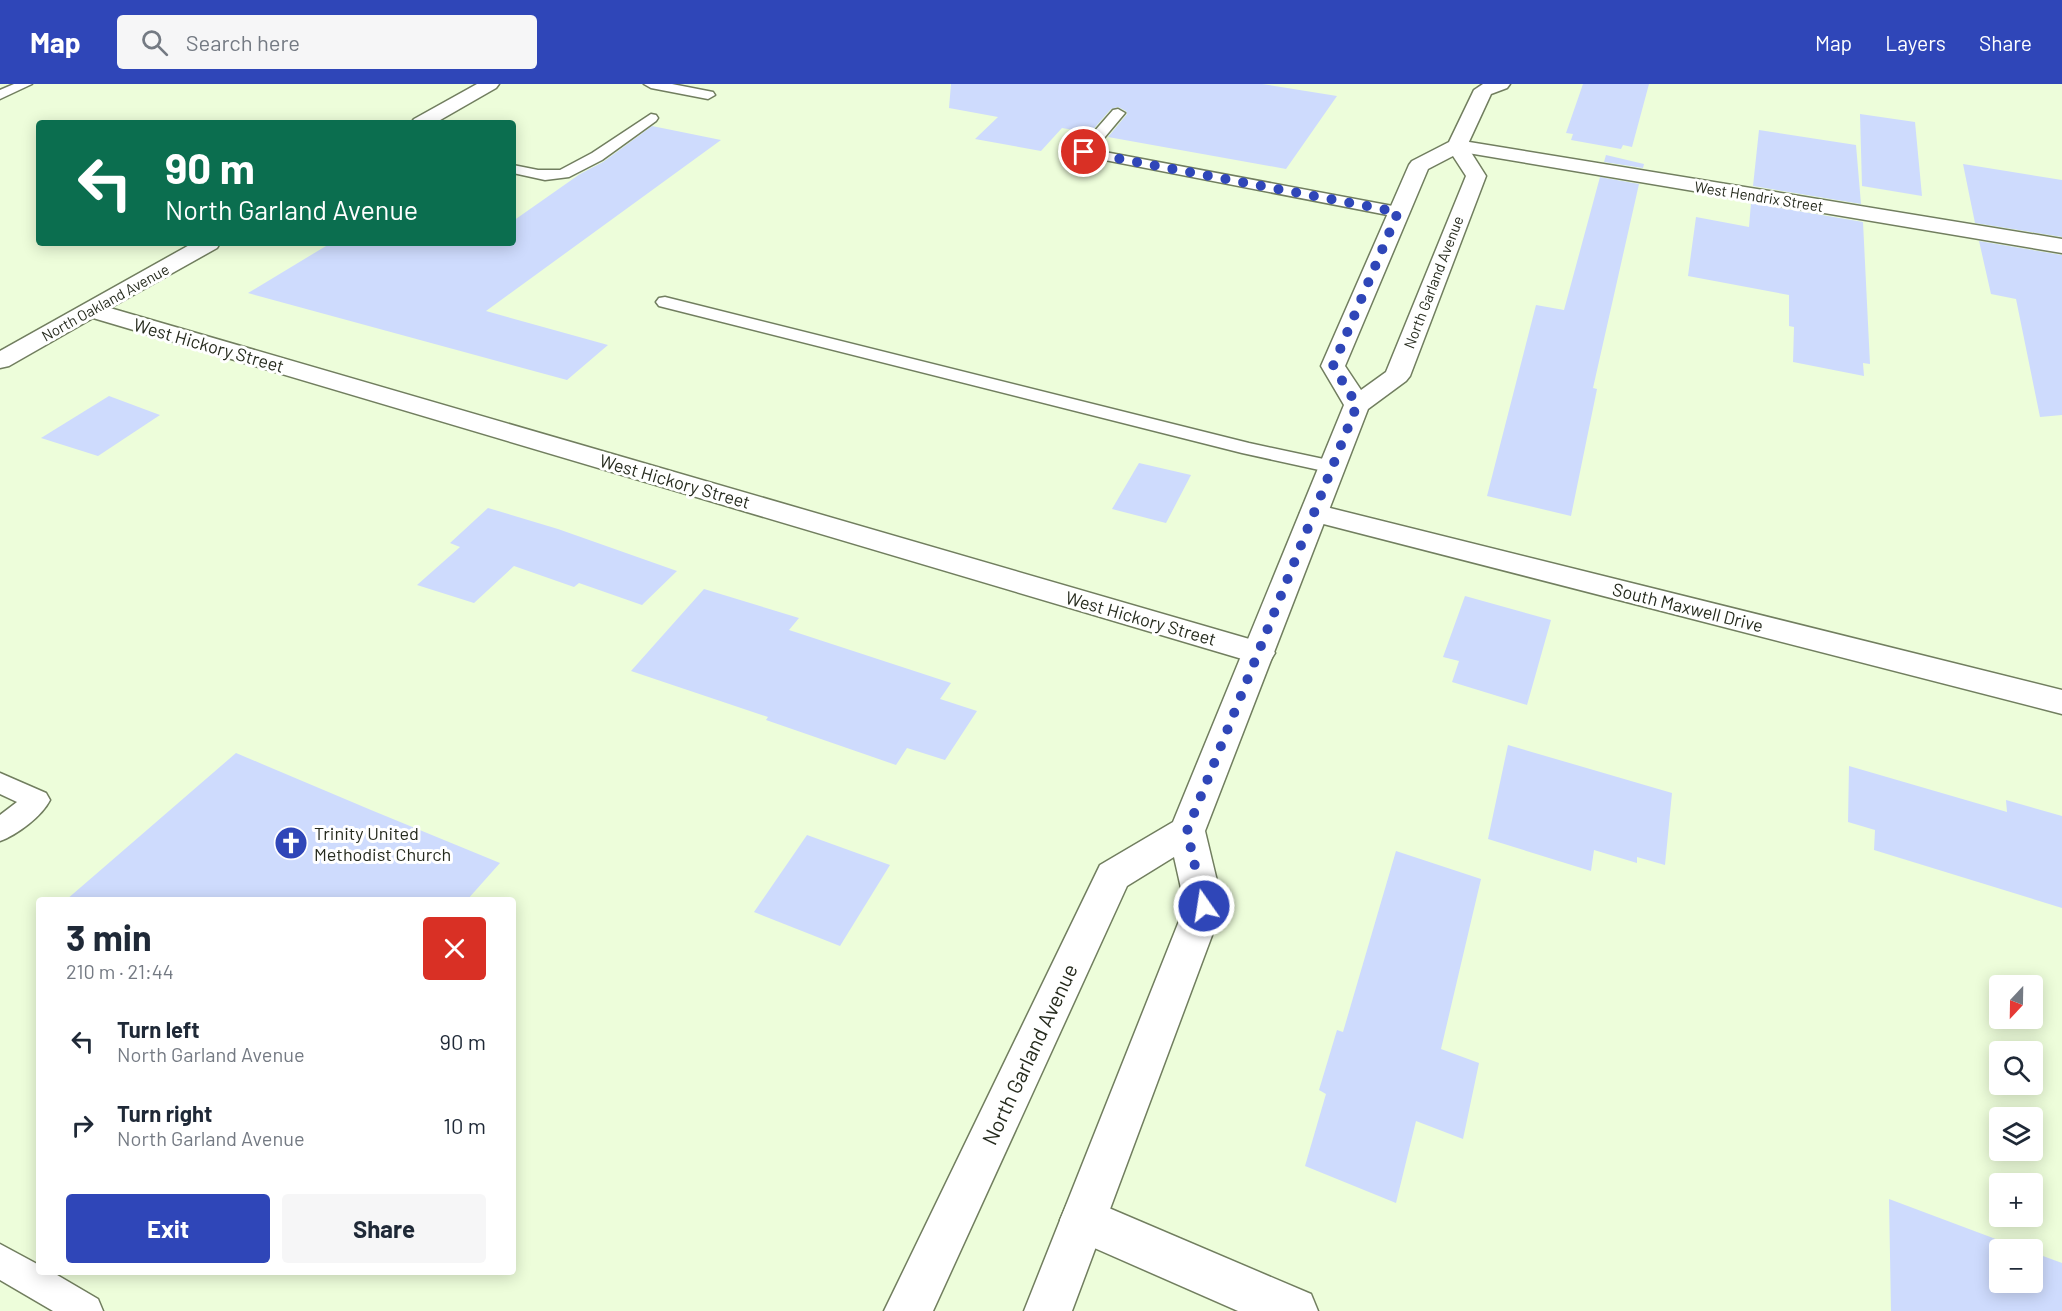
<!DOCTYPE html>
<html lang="en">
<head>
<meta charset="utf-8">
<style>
	:root { --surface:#fff; --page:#f6f6f7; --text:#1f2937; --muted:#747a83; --accent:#2f46b8 }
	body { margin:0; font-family:Barlow,sans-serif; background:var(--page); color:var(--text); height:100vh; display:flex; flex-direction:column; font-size:22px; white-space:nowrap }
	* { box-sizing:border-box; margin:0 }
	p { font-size:20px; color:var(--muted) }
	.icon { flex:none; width:33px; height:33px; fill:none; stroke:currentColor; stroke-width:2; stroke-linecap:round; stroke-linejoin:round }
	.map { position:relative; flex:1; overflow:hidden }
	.drawer { position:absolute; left:36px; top:813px; width:480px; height:378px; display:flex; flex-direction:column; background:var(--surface); border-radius:6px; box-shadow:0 3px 15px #0003 }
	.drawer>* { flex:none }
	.hud { position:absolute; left:36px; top:36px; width:480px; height:126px; border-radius:6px; box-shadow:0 3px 15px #0003; background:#0b6e4f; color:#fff; overflow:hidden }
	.needle { width:39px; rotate:202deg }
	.buttons { position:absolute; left:1989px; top:891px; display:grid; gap:12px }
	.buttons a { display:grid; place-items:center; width:54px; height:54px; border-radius:6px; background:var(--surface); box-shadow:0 3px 15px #0003; font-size:30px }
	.pin { position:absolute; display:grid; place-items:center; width:51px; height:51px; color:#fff; margin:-26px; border:3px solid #fff; border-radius:50%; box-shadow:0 2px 6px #0007 }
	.me { position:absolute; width:66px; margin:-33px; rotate:347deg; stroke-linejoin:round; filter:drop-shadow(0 0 4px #0008) }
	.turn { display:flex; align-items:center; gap:21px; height:126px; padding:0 30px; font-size:27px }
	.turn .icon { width:78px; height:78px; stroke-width:2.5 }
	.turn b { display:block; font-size:42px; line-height:51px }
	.round { display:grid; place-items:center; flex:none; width:63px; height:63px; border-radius:6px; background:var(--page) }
	.overview { display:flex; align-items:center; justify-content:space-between; height:102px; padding:0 30px }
	h1 { font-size:36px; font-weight:700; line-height:45px }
	.action { display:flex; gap:12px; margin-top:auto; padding:12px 30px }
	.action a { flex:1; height:69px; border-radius:6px; background:var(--accent); color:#fff; font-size:24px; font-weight:700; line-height:69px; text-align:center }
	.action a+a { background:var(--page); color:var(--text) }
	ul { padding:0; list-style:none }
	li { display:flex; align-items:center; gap:18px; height:84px; padding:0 30px }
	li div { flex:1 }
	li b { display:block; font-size:22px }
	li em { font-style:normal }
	header { display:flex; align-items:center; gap:36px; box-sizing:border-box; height:84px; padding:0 30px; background:var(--accent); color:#fff }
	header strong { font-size:28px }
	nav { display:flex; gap:33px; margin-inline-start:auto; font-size:21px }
	.search { width:420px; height:54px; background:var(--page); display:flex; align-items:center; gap:15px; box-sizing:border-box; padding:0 21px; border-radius:6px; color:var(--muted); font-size:22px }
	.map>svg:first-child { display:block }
</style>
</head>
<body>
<header>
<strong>Map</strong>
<div class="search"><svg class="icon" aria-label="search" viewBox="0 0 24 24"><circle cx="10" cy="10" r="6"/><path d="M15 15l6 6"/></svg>Search here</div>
<nav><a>Map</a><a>Layers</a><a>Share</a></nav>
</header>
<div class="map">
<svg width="2062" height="1227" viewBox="0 0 2062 1227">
	<rect width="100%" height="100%" fill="#edfdda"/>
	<g fill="#cedbfd">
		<polygon points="951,0 1262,0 1337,12 1286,85 1108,53 1127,30 1126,27 1118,23 1111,25 1090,49 1062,44 1041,67 975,55 998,33 949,24"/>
		<polygon points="1583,0 1649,0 1632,63 1623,61 1621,65 1571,56 1573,50 1566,49"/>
		<polygon points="1860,30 1915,38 1922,112 1862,102"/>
		<polygon points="652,42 721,56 486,227 608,261 567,296 248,209 331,159 513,159 513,137 580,90 603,78"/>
		<polygon points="1759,46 1856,61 1861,120 1753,102"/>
		<polygon points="1606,71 1644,80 1643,84 1604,78"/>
		<polygon points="1963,80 2062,96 2062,153 1975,139"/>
		<polygon points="1600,93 1639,100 1593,304 1597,305 1571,432 1487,412 1536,221 1564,226"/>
		<polygon points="1751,119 1863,138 1870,280 1863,279 1864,292 1793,278 1794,243 1789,242 1789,211 1688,192 1696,133 1749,143"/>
		<polygon points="1979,157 2062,171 2062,331 2040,333 2016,215 1991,210"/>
		<polygon points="109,312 160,331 98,372 41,354"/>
		<polygon points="1139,379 1191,391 1166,439 1112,425"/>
		<polygon points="488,424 558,445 677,487 642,521 579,499 574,503 514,482 474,519 417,501 460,463 450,459"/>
		<polygon points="704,505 799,534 789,546 951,599 940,615 977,627 945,676 907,664 896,681 766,636 768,633 631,587"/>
		<polygon points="1465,512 1551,536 1527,621 1452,598 1459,577 1443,573"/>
		<polygon points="1508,661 1672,709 1665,781 1637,773 1637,779 1594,766 1591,787 1488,755"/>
		<polygon points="236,669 371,726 500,779 467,816 66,816"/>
		<polygon points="1849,682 2007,728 2006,716 2062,732 2062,824 1874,766 1875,746 1848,738"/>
		<polygon points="807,751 890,781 840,862 754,828"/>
		<polygon points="1396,767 1481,795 1441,965 1479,979 1463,1055 1416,1037 1396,1119 1305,1082 1326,1010 1319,1006 1337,946 1343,948"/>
		<polygon points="1889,1115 2025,1166 2000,1166 2000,1198 2032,1198 2032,1168 2062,1179 2062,1227 1891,1227"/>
	</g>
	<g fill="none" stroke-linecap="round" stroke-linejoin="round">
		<defs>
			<g id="service">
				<polygon points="14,0 32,0 0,15 0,6"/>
				<polygon points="644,0 672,0 713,8 715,11 708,15 651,4"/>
				<polygon points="1118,25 1125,29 1094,66 1398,123 1406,128 1398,133 1079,71 1077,68 1079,65 1113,26"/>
				<polygon points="651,30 656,31 658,34 656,37 602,76 569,93 545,96 513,89 513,81 538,86 560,86 592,69"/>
				<polygon points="665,213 1249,359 1333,377 1340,379 1343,383 1340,387 1333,389 1242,369 659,222 656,218 659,214"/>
				<path d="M0,689l46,20 4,7c-8,16 -33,35 -50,41v-26l17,-13 -17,-8z"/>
				<polygon points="0,1160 39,1181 39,1188 52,1188 98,1215 103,1227 53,1227 0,1196"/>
			</g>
			<g id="minor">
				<polygon points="477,0 499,0 496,4 435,39 411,39 414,35"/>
				<polygon points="1457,56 2062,155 2062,169 1450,66 1447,62 1450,58"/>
				<polygon points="193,159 220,159 217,164 110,224 1270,561 1275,569 1270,577 1259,580 93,234 9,282 0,284 0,267"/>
				<polygon points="1314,420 2062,606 2062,630 1304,435 1300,429 1304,423"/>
				<polygon points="1083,1113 1311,1210 1318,1227 1238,1227 1067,1152 1060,1136 1067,1120"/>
			</g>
			<path id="secondary" d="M1483,0h27l-3,4 -16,6 -24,52 19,30 -76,200 -4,5 -38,28 -163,422 18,75 -151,405h-48l161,-405 -11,-49 -47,29 -194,425h-49l216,-446 73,-43 171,-417 -23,-39 88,-201 3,-4 37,-19 25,-52zM1453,72l13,20 -80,196 -25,18 -16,-24 83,-197z"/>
		</defs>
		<use href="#service" stroke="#717e5f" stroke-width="3"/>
		<use href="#minor" stroke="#717e5f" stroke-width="3"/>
		<use href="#secondary" stroke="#717e5f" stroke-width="3"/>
		<use href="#service" fill="#fff" fill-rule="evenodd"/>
		<use href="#minor" fill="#fff" fill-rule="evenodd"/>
		<use href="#secondary" fill="#fff" fill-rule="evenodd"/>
	</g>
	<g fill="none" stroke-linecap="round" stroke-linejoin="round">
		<polyline stroke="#2f46b8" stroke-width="10" stroke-dasharray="0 18" points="1084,68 1398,128 1333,282 1357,321 1187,747 1204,822"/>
	</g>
	<defs>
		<symbol id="church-disc" viewBox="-11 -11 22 22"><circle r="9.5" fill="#2f46b8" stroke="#fff"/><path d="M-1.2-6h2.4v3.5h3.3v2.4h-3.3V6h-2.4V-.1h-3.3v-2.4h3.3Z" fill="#fff"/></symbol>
	</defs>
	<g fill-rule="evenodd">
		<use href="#church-disc" x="272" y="740" width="38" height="38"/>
	</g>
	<g text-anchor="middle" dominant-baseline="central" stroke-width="6" stroke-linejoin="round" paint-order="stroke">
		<g font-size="15" fill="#262b1e" stroke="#fff">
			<text transform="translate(1759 112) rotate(9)">West Hendrix Street</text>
			<text transform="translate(1433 198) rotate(-69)">North Garland Avenue</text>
			<text transform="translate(105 218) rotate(-29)">North Oakland Avenue</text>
		</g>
		<g font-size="18" fill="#262b1e" stroke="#fff">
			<text transform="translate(209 261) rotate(16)">West Hickory Street</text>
			<text transform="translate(675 397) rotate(16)">West Hickory Street</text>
			<text transform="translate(1688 523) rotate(14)">South Maxwell Drive</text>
			<text transform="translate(1141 534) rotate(16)">West Hickory Street</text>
		</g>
		<g font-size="18" fill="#262b1e" stroke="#fff" text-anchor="start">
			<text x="314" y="749">Trinity United<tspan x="314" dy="21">Methodist Church</tspan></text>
		</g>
		<g font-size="21" fill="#262b1e" stroke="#fff">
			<text transform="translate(1029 970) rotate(-65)">North Garland Avenue</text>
		</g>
	</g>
</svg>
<div class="buttons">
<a><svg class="needle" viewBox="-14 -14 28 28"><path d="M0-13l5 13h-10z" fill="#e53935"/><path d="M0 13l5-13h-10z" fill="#747a83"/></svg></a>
<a><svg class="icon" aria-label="search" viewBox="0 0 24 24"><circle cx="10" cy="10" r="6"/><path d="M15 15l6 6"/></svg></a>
<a><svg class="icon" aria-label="layers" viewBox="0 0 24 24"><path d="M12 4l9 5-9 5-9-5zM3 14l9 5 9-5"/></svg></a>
<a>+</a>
<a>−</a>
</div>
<div class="pin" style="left:1084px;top:68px;background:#d93025"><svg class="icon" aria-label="arrive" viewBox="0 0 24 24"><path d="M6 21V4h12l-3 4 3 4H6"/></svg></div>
<svg class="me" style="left:1204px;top:822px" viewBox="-20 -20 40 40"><circle r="17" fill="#2f46b8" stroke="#fff" stroke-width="3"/><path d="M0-11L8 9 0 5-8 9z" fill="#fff"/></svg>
<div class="hud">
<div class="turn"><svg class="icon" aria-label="left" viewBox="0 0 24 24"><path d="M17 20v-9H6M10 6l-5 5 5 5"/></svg><div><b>90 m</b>North Garland Avenue</div></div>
</div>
<section class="drawer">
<div class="overview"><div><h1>3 min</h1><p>210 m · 21:44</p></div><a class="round" style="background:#d93025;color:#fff"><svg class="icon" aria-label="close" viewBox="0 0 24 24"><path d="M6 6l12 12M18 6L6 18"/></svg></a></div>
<ul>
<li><svg class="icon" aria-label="left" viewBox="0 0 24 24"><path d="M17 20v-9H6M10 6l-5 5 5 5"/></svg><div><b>Turn left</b><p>North Garland Avenue</p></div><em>90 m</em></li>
<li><svg class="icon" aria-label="right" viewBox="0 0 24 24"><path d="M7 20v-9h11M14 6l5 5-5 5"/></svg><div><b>Turn right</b><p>North Garland Avenue</p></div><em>10 m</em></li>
</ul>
<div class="action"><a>Exit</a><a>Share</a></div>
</section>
</div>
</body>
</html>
